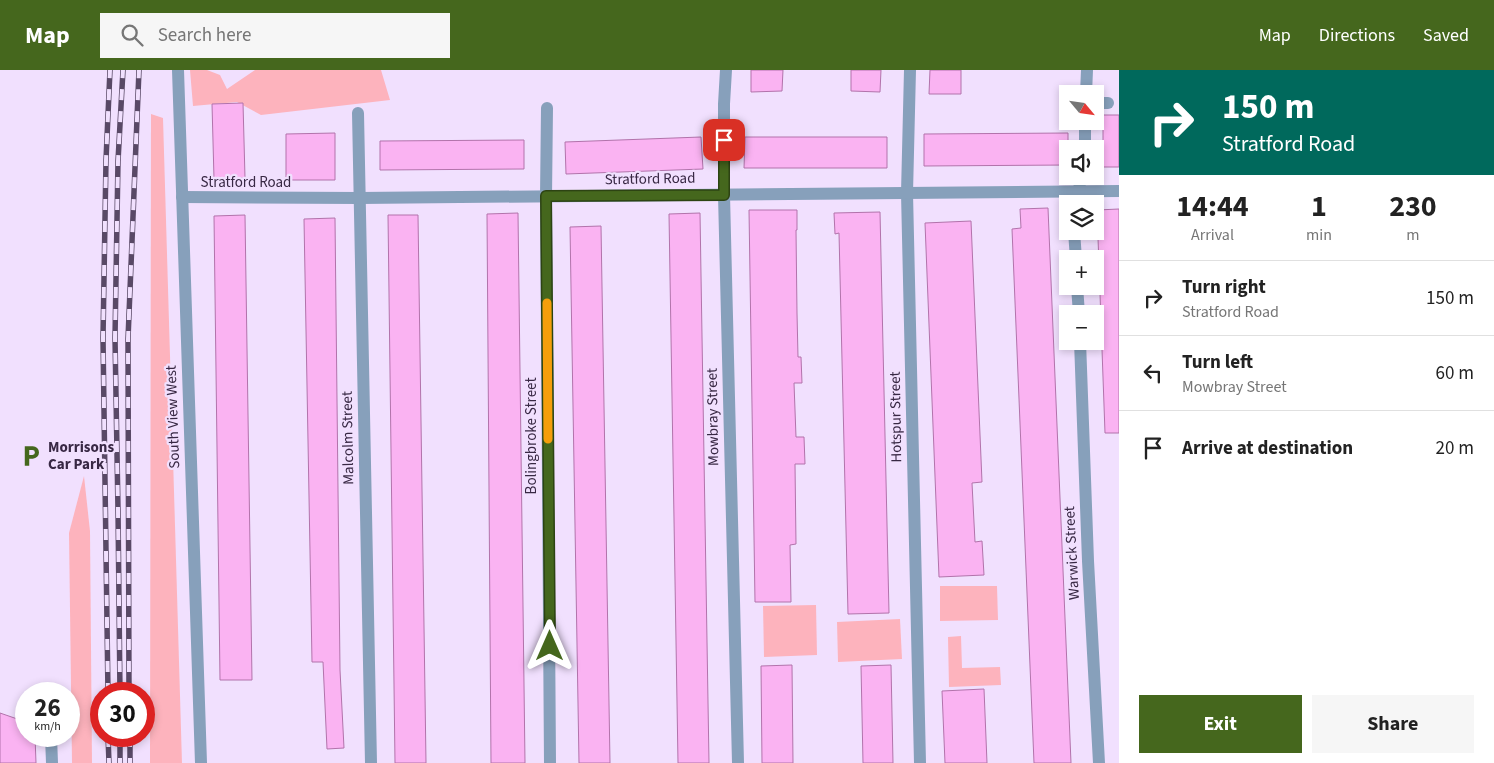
<!DOCTYPE html>
<html lang="en">
<head>
<meta charset="utf-8">
<style>
	:root { --surface:#fff; --page:#f6f6f6; --text:#222; --muted:#767676; --line:#e0e0e0; --accent:#45671d }
	body { margin:0; font-family:"Source Sans 3",sans-serif; background:var(--page); color:var(--text); height:100vh; display:flex; flex-direction:column; font-size:19px; white-space:nowrap }
	* { box-sizing:border-box; margin:0 }
	p { font-size:16px; color:var(--muted) }
	.icon { flex:none; width:28px; height:28px; fill:none; stroke:currentColor; stroke-width:2; stroke-linecap:round; stroke-linejoin:round }
	.map { position:relative; flex:1; overflow:hidden }
	.side { display:flex; flex-direction:column; background:var(--surface); width:375px }
	.side>* { flex:none }
	.guide { background:#00695c; color:#fff; overflow:hidden }
	.needle { width:32px; rotate:119deg }
	.controls { position:absolute; left:1059px; top:15px; display:grid; gap:10px }
	.controls a { display:grid; place-items:center; width:45px; height:45px; border-radius:0px; background:var(--surface); box-shadow:0 2px 8px #0003; font-size:25px }
	.speed { position:absolute; left:15px; top:612px; display:flex; gap:10px; font-size:25px; font-weight:700; text-align:center }
	.speed>* { display:grid; place-content:center; width:65px; height:65px; border-radius:50%; background:var(--surface); box-shadow:0 2px 8px #0003; line-height:1 }
	.speed small { font-size:12px; font-weight:400 }
	.speed .limit { border:8px solid #d22; background:#fff; color:#111 }
	.pin { position:absolute; display:grid; place-items:center; width:42px; height:42px; color:#fff; margin:-21px; border-radius:10px; box-shadow:0 2px 8px #0006 }
	.me { position:absolute; width:55px; margin:-28px; rotate:0deg; stroke-linejoin:round; filter:drop-shadow(0 0 4px #0008) }
	.turn { display:flex; align-items:center; gap:18px; height:105px; padding:0 20px; font-size:22px }
	.turn .icon { width:65px; height:65px; stroke-width:2.5 }
	.turn b { display:block; font-size:35px; line-height:42px }
	.eta { display:flex; justify-content:space-evenly; align-items:center; height:85px; text-align:center }
	.eta b { font-size:30px; font-weight:700; line-height:35px }
	.primary-button { display:flex; gap:10px; margin-top:auto; padding:10px 20px }
	.primary-button a { flex:1; height:58px; border-radius:0px; background:var(--accent); color:#fff; font-size:20px; font-weight:700; line-height:58px; text-align:center }
	.primary-button a+a { background:var(--page); color:var(--text) }
	ul { padding:0; list-style:none }
	li { display:flex; align-items:center; gap:15px; height:75px; padding:0 20px; border-top:1px solid var(--line) }
	li div { flex:1 }
	li b { display:block; font-size:19px }
	li em { font-style:normal }
	header { display:flex; align-items:center; gap:30px; box-sizing:border-box; height:70px; padding:0 25px; background:var(--accent); color:#fff }
	header strong { font-size:24px }
	nav { display:flex; gap:28px; margin-inline-start:auto; font-size:18px }
	.search { width:350px; height:45px; background:var(--page); display:flex; align-items:center; gap:12px; box-sizing:border-box; padding:0 18px; border-radius:0px; color:var(--muted); font-size:19px }
	main { display:flex; flex:1; min-height:0 }
	.map>svg:first-child { display:block }
</style>
</head>
<body>
<header>
<strong>Map</strong>
<div class="search"><svg class="icon" aria-label="search" viewBox="0 0 24 24"><circle cx="10" cy="10" r="6"/><path d="M15 15l6 6"/></svg>Search here</div>
<nav><a>Map</a><a>Directions</a><a>Saved</a></nav>
</header>
<main>
<div class="map">
<svg width="1119" height="693" viewBox="0 0 1119 693">
	<rect width="100%" height="100%" fill="#f1e0fe"/>
	<g fill="#fdb3bd">
		<polygon points="190,0 207,0 220,5 227,19 255,0 381,0 390,30 261,45 237,32 193,36"/>
		<polygon points="151,44 163,48 182,693 150,693"/>
		<polygon points="84,406 90,461 92,693 72,693 69,463"/>
		<polygon points="940,516 997,516 998,550 940,551"/>
		<polygon points="816,535 817,585 764,587 763,536"/>
		<polygon points="900,549 902,589 838,592 837,552"/>
		<polygon points="961,566 962,598 1000,597 1001,615 949,617 948,567"/>
	</g>
	<g fill="#fab3f2" stroke="#b273ab">
		<polygon points="751,0 783,0 782,21 751,22"/>
		<polygon points="851,0 881,0 880,22 851,21"/>
		<polygon points="930,0 961,0 961,24 929,24"/>
		<polygon points="243,33 245,108 214,109 212,34"/>
		<rect x="1103" y="45" width="16" height="52"/>
		<polygon points="335,63 335,110 286,110 286,64"/>
		<polygon points="1068,63 1068,95 924,96 924,64"/>
		<polygon points="701,67 703,99 566,104 565,72"/>
		<polygon points="745,67 887,67 887,98 744,98"/>
		<polygon points="524,70 524,99 380,100 380,71"/>
		<polygon points="1048,138 1071,693 1034,693 1012,159 1021,158 1020,139"/>
		<polygon points="1119,139 1119,363 1105,363 1097,140"/>
		<polygon points="749,140 797,140 797,160 796,160 797,243 798,287 801,287 802,313 794,313 796,367 804,367 805,394 795,394 796,474 790,475 791,532 755,532"/>
		<polygon points="880,142 889,543 848,544 839,163 835,164 834,143"/>
		<polygon points="518,143 525,693 491,693 487,144"/>
		<polygon points="700,143 709,693 678,693 669,144"/>
		<polygon points="245,145 252,610 220,610 214,146"/>
		<polygon points="388,145 418,145 426,693 395,693"/>
		<polygon points="335,148 340,600 344,678 327,679 323,592 312,592 304,149"/>
		<polygon points="971,151 982,412 972,413 975,472 982,471 984,505 939,507 925,153"/>
		<polygon points="601,156 610,693 579,693 570,157"/>
		<polygon points="792,595 793,693 762,693 761,596"/>
		<polygon points="891,595 893,693 863,693 861,596"/>
		<polygon points="984,619 987,693 945,693 942,621"/>
		<polygon points="0,643 26,652 26,666 35,666 36,693 0,693"/>
	</g>
	<g fill="none" stroke-linecap="round" stroke-linejoin="round">
		<g stroke="#87a0bb" stroke-width="12">
			<polyline points="178,0 201,693"/>
			<polyline points="726,0 724,34 724,125 738,693"/>
			<polyline points="910,0 907,123 920,693"/>
			<polyline points="1086,24 1087,0"/>
			<polyline points="1095,33 1108,33"/>
			<polyline points="547,38 546,127 550,693"/>
			<polyline points="358,43 371,693"/>
			<polyline points="1085,79 1085,51"/>
			<polyline points="182,127 360,128 1119,121"/>
			<polyline points="1077,134 1081,106"/>
			<polyline points="1074,161 1076,189"/>
			<polyline points="1077,216 1079,244"/>
			<polyline points="1080,271 1088,491 1099,693"/>
			<polyline points="51,666 52,693"/>
		</g>
		<defs>
			<g id="rail">
				<polyline points="108,624 103,268 106,90 110,0"/>
				<polyline points="120,624 118,440 115,268 118,91 123,0"/>
				<polyline points="129,624 128,269 139,0"/>
				<polyline points="108,666 109,693"/>
				<polyline points="120,666 120,693"/>
				<polyline points="130,666 130,693"/>
			</g>
		</defs>
		<use href="#rail" stroke="#594966" stroke-width="5.5"/>
		<use href="#rail" stroke="#f1e0fe" stroke-width="4" stroke-dasharray="11" stroke-linecap="butt"/>
	</g>
	<g fill="none" stroke-linecap="round" stroke-linejoin="round">
		<defs>
			<polyline id="route" points="550,576 546,126 724,125 724,70"/>
		</defs>
		<use href="#route" stroke="#2d4313" stroke-width="12"/>
		<use href="#route" stroke="#45671d" stroke-width="9"/>
		<polyline stroke="#f59e0b" stroke-width="9" points="547,233 548,369"/>
	</g>
	<defs>
		<symbol id="parking-bare" viewBox="-9 -9 18 18"><path d="M-3.5-5.5H1a3.5 3.5 0 0 1 0 7H-1V5.5H-3.5ZM-1-3.4V-.6H.8a1.4 1.4 0 0 0 0-2.8Z" fill="#45671d" stroke="#f1e0fe" stroke-width="2.5" paint-order="stroke"/></symbol>
	</defs>
	<g fill-rule="evenodd">
		<use href="#parking-bare" x="15" y="370" width="32" height="32"/>
	</g>
	<g text-anchor="middle" dominant-baseline="central" stroke-width="4.5" stroke-linejoin="round" paint-order="stroke">
		<g font-size="15" fill="#382844" stroke="#f1e0fe">
			<text transform="translate(650 109) rotate(-1)">Stratford Road</text>
			<text x="246" y="112">Stratford Road</text>
			<text transform="translate(173 347) rotate(-92)">South View West</text>
			<text transform="translate(713 347) rotate(-91)">Mowbray Street</text>
			<text transform="translate(896 347) rotate(-91)">Hotspur Street</text>
			<text transform="translate(531 366) rotate(-90)">Bolingbroke Street</text>
			<text transform="translate(348 368) rotate(-91)">Malcolm Street</text>
			<text transform="translate(1072 483) rotate(-93)">Warwick Street</text>
		</g>
		<g font-size="15" font-weight="bold" fill="#382844" stroke="#f1e0fe" text-anchor="start">
			<text x="48" y="377">Morrisons<tspan x="48" dy="17">Car Park</tspan></text>
		</g>
	</g>
</svg>
<div class="controls">
<a><svg class="needle" viewBox="-14 -14 28 28"><path d="M0-13l5 13h-10z" fill="#e53935"/><path d="M0 13l5-13h-10z" fill="#767676"/></svg></a>
<a><svg class="icon" aria-label="sound" viewBox="0 0 24 24"><path d="M4 9h4l5-4v14l-5-4H4zM17 9q2 3 0 6"/></svg></a>
<a><svg class="icon" aria-label="layers" viewBox="0 0 24 24"><path d="M12 4l9 5-9 5-9-5zM3 14l9 5 9-5"/></svg></a>
<a>+</a>
<a>−</a>
</div>
<div class="speed"><div>26<small>km/h</small></div><div class="limit">30</div></div>
<div class="pin" style="left:724px;top:70px;background:#d93025"><svg class="icon" aria-label="arrive" viewBox="0 0 24 24"><path d="M6 21V4h12l-3 4 3 4H6"/></svg></div>
<svg class="me" style="left:550px;top:576px" viewBox="-20 -20 40 40"><path d="M0-17L14 15 0 8-14 15z" fill="#45671d" stroke="#fff" stroke-width="4"/></svg>
</div>
<section class="side">
<div class="guide">
<div class="turn"><svg class="icon" aria-label="right" viewBox="0 0 24 24"><path d="M7 20v-9h11M14 6l5 5-5 5"/></svg><div><b>150 m</b>Stratford Road</div></div>
</div>
<div class="eta">
<div><b>14:44</b><p>Arrival</p></div>
<div><b>1</b><p>min</p></div>
<div><b>230</b><p>m</p></div>
</div>
<ul>
<li><svg class="icon" aria-label="right" viewBox="0 0 24 24"><path d="M7 20v-9h11M14 6l5 5-5 5"/></svg><div><b>Turn right</b><p>Stratford Road</p></div><em>150 m</em></li>
<li><svg class="icon" aria-label="left" viewBox="0 0 24 24"><path d="M17 20v-9H6M10 6l-5 5 5 5"/></svg><div><b>Turn left</b><p>Mowbray Street</p></div><em>60 m</em></li>
<li><svg class="icon" aria-label="arrive" viewBox="0 0 24 24"><path d="M6 21V4h12l-3 4 3 4H6"/></svg><div><b>Arrive at destination</b></div><em>20 m</em></li>
</ul>
<div class="primary-button"><a>Exit</a><a>Share</a></div>
</section>
</main>
</body>
</html>
